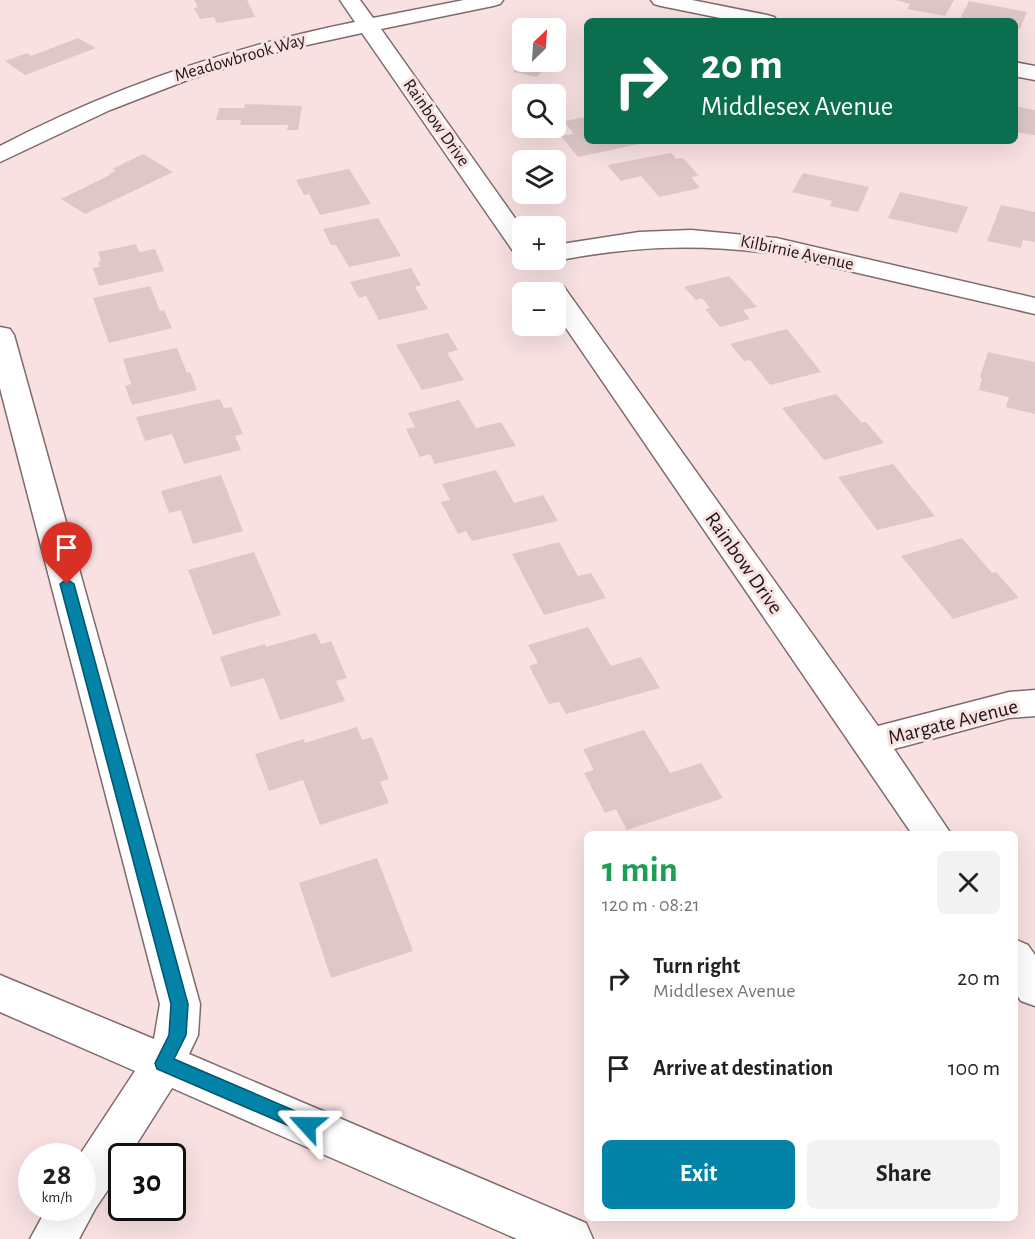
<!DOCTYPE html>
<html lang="en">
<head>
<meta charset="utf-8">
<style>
	:root { --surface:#fff; --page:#f2f2f2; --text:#222; --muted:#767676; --accent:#0283a7 }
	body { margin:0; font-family:"Alegreya Sans",sans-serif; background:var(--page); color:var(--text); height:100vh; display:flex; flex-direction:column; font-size:22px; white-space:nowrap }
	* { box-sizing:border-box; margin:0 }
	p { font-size:20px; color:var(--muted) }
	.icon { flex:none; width:33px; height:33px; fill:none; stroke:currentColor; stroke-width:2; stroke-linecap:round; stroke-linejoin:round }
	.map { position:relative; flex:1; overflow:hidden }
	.drawer { position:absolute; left:584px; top:831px; width:434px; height:390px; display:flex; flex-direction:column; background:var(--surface); border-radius:9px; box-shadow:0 6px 24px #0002 }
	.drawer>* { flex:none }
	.guide { position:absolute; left:584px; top:18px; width:434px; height:126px; border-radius:9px; box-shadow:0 6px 24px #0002; background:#0b6e4f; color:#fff; overflow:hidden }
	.needle { width:39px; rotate:25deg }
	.controls { position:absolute; left:512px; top:18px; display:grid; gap:12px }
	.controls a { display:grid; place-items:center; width:54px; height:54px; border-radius:9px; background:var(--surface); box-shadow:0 6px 24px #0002; font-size:30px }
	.speed { position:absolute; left:18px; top:1143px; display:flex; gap:12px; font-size:30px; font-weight:700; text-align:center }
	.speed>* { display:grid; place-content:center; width:78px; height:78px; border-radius:50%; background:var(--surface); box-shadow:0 6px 24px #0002; line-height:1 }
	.speed small { font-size:15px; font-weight:400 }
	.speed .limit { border:3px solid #111; border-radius:9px; background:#fff; color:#111 }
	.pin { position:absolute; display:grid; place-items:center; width:51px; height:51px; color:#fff; margin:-62px -26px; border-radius:50% 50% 50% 0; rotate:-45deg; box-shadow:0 0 6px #0007 }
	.pin .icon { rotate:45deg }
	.me { position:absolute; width:66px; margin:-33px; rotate:294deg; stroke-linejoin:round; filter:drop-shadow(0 0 4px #0008) }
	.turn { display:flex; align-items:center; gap:21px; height:126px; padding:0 18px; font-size:27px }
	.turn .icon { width:78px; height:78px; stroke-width:2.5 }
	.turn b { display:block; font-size:42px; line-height:51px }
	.round { display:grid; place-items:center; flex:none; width:63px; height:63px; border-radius:9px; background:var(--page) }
	.head { display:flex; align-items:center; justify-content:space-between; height:102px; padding:0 18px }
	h1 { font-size:36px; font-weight:700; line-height:45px; color:#1e9e55 }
	.cta { display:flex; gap:12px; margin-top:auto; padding:12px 18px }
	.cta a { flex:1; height:69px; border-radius:9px; background:var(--accent); color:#fff; font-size:24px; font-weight:700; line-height:69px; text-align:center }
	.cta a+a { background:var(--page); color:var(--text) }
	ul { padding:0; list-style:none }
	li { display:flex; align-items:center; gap:18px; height:90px; padding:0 18px }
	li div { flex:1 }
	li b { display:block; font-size:22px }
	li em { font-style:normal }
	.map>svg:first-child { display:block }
</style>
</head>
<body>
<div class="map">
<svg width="1035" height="1239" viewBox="0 0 1035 1239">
	<rect width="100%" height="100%" fill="#f9e1e2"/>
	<g fill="#dec7c8">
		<polygon points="194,0 247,0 255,17 217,23 214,17 200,19 194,8 198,7"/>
		<polygon points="895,0 954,0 945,16 907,9 910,4"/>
		<polygon points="969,1 1027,12 1020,29 1014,28 1014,21 960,19"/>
		<polygon points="78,38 96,48 25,75 5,61 27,53 31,56"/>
		<polygon points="555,52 565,55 552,69 545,68 537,77 513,72 521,62 555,62"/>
		<polygon points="245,104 302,106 298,130 287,130 288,125 240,125 241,120 216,120 219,108 244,108"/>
		<polygon points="1014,106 1035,110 1035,135 1014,132"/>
		<polygon points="586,117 586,141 642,141 644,143 578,157 561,136 574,134 564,121"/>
		<polygon points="671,153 676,159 683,158 699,176 691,177 700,188 659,197 641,176 621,181 607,165"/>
		<polygon points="143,154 173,172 85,214 61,199 110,175 109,174 116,171 112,169"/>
		<polygon points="349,169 371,204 320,215 309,194 304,195 296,180"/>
		<polygon points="803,173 869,187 858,212 830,206 832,201 792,192"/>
		<polygon points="900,192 968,207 957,233 888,218"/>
		<polygon points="1001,205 1035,212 1035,242 1023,240 1021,248 987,241"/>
		<polygon points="378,218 401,256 349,267 336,245 331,245 323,229"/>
		<polygon points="136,244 139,252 155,249 164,271 99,286 93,268 100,267 98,262 101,261 98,252"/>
		<polygon points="411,268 421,285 415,287 428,309 379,320 366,296 359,298 350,282"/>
		<polygon points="729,276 757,307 743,310 750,319 720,327 705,309 710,308 702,298 696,300 684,287"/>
		<polygon points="150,286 160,311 164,310 172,328 109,343 93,298"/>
		<polygon points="787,329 821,372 770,385 750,360 744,361 730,344"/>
		<polygon points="448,333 458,350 447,353 464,380 422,390 396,345"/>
		<polygon points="177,348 187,373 190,372 197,390 132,405 125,386 131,384 123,359"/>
		<polygon points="988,352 1035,362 1035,414 1006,407 1009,397 979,390 982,378 980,377"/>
		<polygon points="836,394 862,423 866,422 884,443 824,460 782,408"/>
		<polygon points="220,399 224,408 231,407 243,434 235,436 241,450 184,464 172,434 145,441 136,417"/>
		<polygon points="459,400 476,428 501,422 516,446 435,464 430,454 420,457 406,429 415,427 408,413"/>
		<polygon points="893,464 935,516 877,530 838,477"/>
		<polygon points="496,470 514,503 543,495 558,521 472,541 466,531 458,534 441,502 450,500 442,484"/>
		<polygon points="221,475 243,531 193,544 181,510 169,513 161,491"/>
		<polygon points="962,538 992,573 996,572 1019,598 953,619 901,556"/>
		<polygon points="559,542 578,576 591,573 606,598 544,615 512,554"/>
		<polygon points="254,552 281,615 213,635 188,570"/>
		<polygon points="588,627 611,666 641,657 660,688 566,714 559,702 549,704 529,666 538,663 528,645"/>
		<polygon points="316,633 321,644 331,641 347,678 336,681 345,701 280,720 264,678 231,687 220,657 265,644 266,647"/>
		<polygon points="357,727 362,740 372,737 389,779 380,782 389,803 320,825 303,780 269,791 255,754 304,739 305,743"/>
		<polygon points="644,730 670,773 701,763 723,798 627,830 616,809 605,813 584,773 594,770 583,749"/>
		<polygon points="377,858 413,951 331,978 299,883"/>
	</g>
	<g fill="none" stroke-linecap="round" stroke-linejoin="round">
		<defs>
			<g id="minor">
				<path d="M340,0h20l13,18 91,-18h39l-3,4 -7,2 -112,23 141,199v26l-9,-3 -151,-218 -78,17 -94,29 -80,31 -110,52v-16c113,-59 230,-99 355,-124z"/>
				<polygon points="651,0 692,0 767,15 774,17 777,21 735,21 661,6 654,4"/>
				<polygon points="1014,62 1035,66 1035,80 1014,76"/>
				<path d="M691,230l85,8 259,60v16l-259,-60c-78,-11 -144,-8 -221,7l-5,-1h5v-15l84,-13z"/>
				<polygon points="555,285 564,287 878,726 1009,692 1035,690 1035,716 1009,718 894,749 951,834 912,834 555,312 555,292 542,292 546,287"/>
				<polygon points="0,327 10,329 14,335 200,1004 198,1035 189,1054 586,1223 593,1239 517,1239 172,1088 129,1156 122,1156 122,1169 95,1209 79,1239 30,1239 47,1208 82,1208 82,1156 79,1156 135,1071 0,1012 0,975 154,1039 160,1004 0,388"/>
				<polygon points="1014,939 1028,945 1035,955 1035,1006 1021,1001 1014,991"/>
			</g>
		</defs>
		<use href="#minor" stroke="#7f6b6b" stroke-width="3"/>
		<use href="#minor" fill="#fff" fill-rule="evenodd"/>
	</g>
	<polygon fill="#0283a7" stroke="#01556d" stroke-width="1.5" points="67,579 74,584 188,1004 186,1035 174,1059 314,1119 316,1125 314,1131 307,1134 301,1131 157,1069 155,1063 169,1035 171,1004 60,584"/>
	<g text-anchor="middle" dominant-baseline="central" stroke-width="6" stroke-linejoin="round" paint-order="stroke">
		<g font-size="18" fill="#1e1616" stroke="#f9e1e2">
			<text transform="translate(240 58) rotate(-16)">Meadowbrook Way</text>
			<text transform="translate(436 123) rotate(55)">Rainbow Drive</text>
			<text transform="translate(797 253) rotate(12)">Kilbirnie Avenue</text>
		</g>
		<g font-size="21" fill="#1e1616" stroke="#f9e1e2">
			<text transform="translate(744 563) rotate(55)">Rainbow Drive</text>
			<text transform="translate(953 722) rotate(-14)">Margate Avenue</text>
		</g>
	</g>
</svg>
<div class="controls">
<a><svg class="needle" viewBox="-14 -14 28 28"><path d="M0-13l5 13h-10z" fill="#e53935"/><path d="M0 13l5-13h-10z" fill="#767676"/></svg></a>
<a><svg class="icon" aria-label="search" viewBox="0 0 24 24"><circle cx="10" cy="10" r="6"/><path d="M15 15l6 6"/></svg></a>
<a><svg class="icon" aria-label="layers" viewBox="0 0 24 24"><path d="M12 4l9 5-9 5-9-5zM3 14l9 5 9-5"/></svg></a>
<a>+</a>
<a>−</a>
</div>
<div class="speed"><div>28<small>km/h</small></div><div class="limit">30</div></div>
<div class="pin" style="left:67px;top:584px;background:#d93025"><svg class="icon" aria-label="arrive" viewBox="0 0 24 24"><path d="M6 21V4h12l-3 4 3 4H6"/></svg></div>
<svg class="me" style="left:307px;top:1125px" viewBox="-20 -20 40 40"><path d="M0-17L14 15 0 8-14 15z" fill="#0283a7" stroke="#fff" stroke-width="4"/></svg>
<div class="guide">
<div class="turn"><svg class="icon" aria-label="right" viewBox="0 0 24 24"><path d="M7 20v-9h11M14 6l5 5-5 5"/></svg><div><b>20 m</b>Middlesex Avenue</div></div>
</div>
<section class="drawer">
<div class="head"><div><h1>1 min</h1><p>120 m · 08:21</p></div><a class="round"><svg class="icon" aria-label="close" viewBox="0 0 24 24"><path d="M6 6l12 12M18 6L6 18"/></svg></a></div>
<ul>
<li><svg class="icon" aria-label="right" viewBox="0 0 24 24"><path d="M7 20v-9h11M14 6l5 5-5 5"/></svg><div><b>Turn right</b><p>Middlesex Avenue</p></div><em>20 m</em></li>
<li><svg class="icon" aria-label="arrive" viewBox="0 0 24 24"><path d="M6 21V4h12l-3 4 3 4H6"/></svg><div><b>Arrive at destination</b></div><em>100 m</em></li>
</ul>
<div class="cta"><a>Exit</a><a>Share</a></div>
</section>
</div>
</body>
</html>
